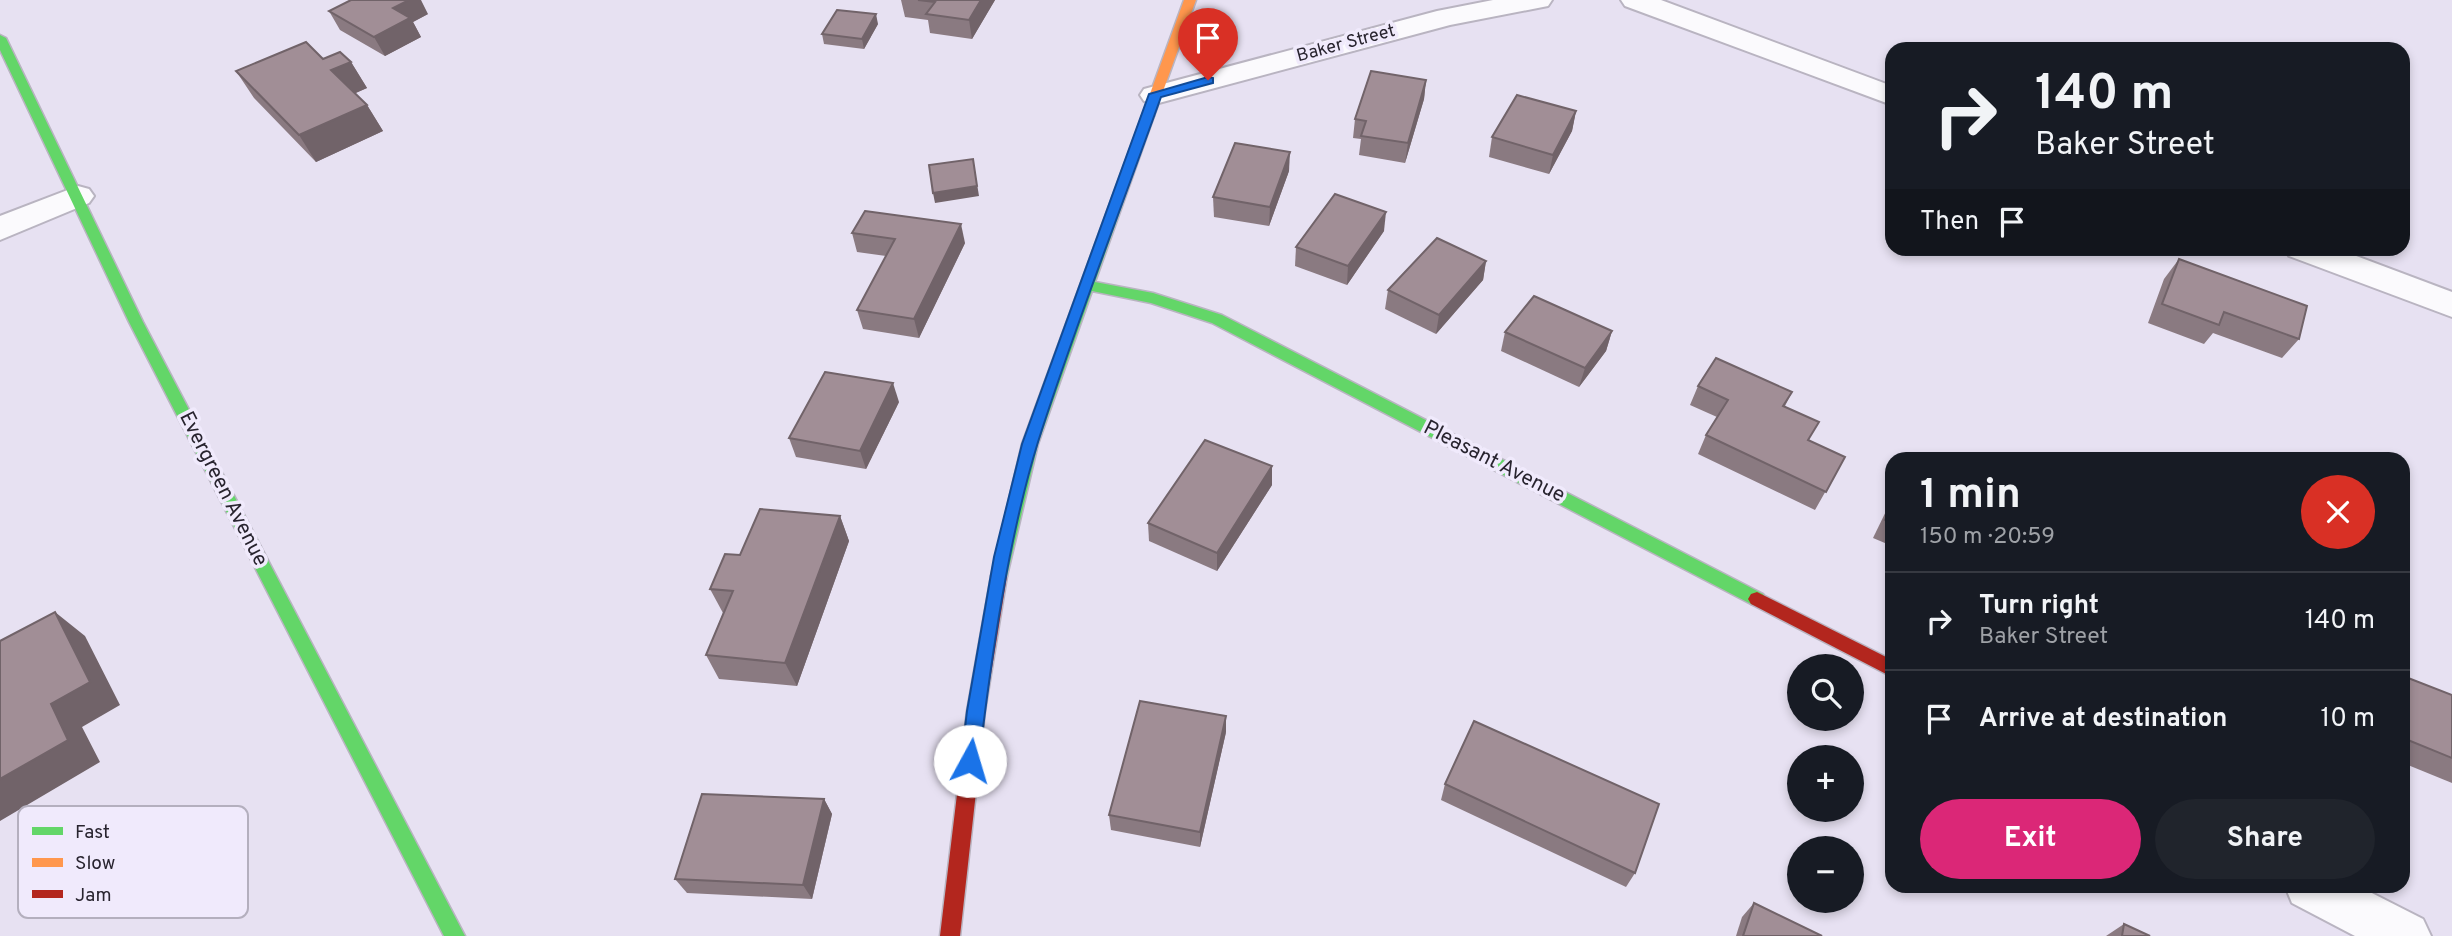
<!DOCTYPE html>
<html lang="en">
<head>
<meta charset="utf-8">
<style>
	:root { --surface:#171b24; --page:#20242c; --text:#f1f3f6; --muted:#9ea1a6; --line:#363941; --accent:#db2777 }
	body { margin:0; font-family:Overpass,sans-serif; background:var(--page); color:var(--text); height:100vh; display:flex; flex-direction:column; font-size:26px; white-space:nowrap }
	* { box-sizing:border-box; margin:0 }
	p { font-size:23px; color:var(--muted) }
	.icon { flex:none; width:38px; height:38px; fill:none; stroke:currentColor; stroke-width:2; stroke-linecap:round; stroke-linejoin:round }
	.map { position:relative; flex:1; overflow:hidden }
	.details { position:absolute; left:1885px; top:452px; width:525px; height:441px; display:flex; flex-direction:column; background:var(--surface); border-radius:21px; box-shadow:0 4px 10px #0003 }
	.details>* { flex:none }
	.banner { position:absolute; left:1885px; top:42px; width:525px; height:214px; border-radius:21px; box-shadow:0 4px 10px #0003; background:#171b24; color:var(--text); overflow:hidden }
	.tools { position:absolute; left:1787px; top:654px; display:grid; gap:14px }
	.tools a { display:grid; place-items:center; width:77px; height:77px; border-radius:50%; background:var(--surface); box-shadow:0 4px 10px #0003; font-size:35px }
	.pin { position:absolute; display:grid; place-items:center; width:60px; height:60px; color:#fff; margin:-72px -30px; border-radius:50% 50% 50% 0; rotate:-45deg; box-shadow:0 0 7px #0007 }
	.pin .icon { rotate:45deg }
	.me { position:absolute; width:77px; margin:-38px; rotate:6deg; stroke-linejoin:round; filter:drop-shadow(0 0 5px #0008) }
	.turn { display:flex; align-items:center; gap:24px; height:147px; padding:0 35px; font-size:32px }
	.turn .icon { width:91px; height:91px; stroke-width:2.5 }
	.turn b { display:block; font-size:49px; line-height:60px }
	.then { display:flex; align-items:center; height:66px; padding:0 35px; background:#0003; gap:14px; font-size:26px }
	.round { display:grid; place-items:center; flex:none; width:74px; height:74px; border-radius:37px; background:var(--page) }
	.headline { display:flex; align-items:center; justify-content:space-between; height:119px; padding:0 35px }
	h1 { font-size:42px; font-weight:700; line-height:52px }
	.primary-button { display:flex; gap:14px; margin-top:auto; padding:14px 35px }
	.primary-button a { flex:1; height:80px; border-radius:42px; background:var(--accent); color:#fff; font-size:28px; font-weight:700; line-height:80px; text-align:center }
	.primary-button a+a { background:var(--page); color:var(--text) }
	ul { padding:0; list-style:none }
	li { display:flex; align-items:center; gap:21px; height:98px; padding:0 35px; border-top:2px solid var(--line) }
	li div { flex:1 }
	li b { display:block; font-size:26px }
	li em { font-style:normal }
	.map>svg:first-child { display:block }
</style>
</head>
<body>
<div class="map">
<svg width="2452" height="936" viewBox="0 0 2452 936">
	<rect width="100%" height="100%" fill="#e7e1f2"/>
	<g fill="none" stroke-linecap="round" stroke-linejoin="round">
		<defs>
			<g id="street">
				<polygon points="1493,0 1552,0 1548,6 1450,25 1155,104 1144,101 1140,95 1144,89 1437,11"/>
				<polygon points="1621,0 1661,0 1892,86 1892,105 1625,6"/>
				<polygon points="78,186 89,189 94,196 89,203 0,240 0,216"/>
				<polygon points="2285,248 2335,248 2452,292 2452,317 2289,256"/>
				<polygon points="2285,886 2358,886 2423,919 2431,936 2355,936 2292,903"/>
			</g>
			<g id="fast">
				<polygon points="0,35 6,38 143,322 465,936 444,936 129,322 0,50"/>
				<polygon points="1148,112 1154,116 1095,282 1153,293 1222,315 1763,594 1766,599 1763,604 1757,606 1751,604 1212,323 1151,303 1092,291 1038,444 1007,576 1005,581 999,583 993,581 991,576 1022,444 1142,116"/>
			</g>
			<polygon id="slow" points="1184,0 1196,0 1154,116 1148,120 1144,119 1142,116"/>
			<g id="jam">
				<polygon points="999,569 1005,571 1007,576 985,711 960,936 940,936 967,711 991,576 993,571"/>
				<polygon points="1757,592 1892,660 1892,677 1751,604 1748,599 1751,594"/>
			</g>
		</defs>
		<use href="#street" stroke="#b9b4c1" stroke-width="4"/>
		<use href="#fast" stroke="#b9b4c1" stroke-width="3"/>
		<use href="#slow" stroke="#b9b4c1" stroke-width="3"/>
		<use href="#jam" stroke="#b9b4c1" stroke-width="3"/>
		<use href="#street" fill="#fbfafd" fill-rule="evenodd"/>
		<use href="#fast" fill="#63d668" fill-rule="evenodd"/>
		<use href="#slow" fill="#ff974d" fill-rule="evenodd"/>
		<use href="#jam" fill="#b3261e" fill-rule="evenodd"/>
	</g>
	<g fill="#8a7a81">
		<polygon points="901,0 995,0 972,39 930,33 928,20 905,17"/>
		<polygon points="329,11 428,14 413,22 421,37 385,56 340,30"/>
		<polygon points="878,24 864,49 824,44 822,34"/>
		<polygon points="323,59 351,62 367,88 355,93 367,105 383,131 316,162 254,98 236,71"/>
		<polygon points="1426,80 1424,99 1405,163 1359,155 1361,139 1353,138 1355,119"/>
		<polygon points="1576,111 1572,131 1549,174 1489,157 1492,137"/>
		<polygon points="1289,171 1269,226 1214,217 1213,197"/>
		<polygon points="1384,231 1347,285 1295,266 1296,247"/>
		<polygon points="852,233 965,243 919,338 863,329 857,310 886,256 857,252"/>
		<polygon points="2179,259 2299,339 2282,358 2213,333 2204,344 2148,323 2164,279"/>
		<polygon points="1486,261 1483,280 1436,334 1385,309 1388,290"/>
		<polygon points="1612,331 1606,351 1579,387 1501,351 1505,332"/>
		<polygon points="1698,386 1792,392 1785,406 1809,441 1845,457 1815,510 1698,454 1706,435 1717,417 1690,405"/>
		<polygon points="899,402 866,469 796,457 789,438"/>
		<polygon points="1272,485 1217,571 1149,541 1148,523"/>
		<polygon points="1892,499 1892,546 1873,538"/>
		<polygon points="840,516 849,541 797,686 719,679 706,655 723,613 710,589 740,555"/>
		<polygon points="2403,676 2452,695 2452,783 2403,763"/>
		<polygon points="1226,732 1200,847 1111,830 1109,815"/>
		<polygon points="1445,784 1635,873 1626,887 1441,800"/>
		<polygon points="824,799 832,814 812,899 687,893 675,879"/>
		<polygon points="1754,903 1822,936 1736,936 1742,917"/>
		<polygon points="2124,924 2150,936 2106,936"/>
	</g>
	<g fill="#716369">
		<polygon points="409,0 421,0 428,14 413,22 421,37 385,56 374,37 393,8"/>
		<polygon points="981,0 995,0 972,39 969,20"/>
		<polygon points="876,14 878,24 864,49 862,39"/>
		<polygon points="351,62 367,88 347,97 331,70"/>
		<polygon points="1426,80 1424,99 1405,163 1408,143"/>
		<polygon points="367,105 383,131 316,162 299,135"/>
		<polygon points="1576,111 1572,131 1549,174 1553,155"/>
		<polygon points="1290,152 1289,171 1269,226 1270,207"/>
		<polygon points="973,159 979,196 935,203 933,193"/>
		<polygon points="1386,212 1384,231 1347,285 1348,266"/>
		<polygon points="961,224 965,243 919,338 914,319"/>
		<polygon points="1486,261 1483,280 1436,334 1439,315"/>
		<polygon points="1612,331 1606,351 1579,387 1585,368"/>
		<polygon points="893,383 899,402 866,469 860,451"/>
		<polygon points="1272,466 1272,485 1217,571 1217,553"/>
		<polygon points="840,516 849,541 797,686 785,663"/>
		<polygon points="55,612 85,636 120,705 82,727 100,762 0,821 0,779 51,704"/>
		<polygon points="1226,716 1226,732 1200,847 1200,832"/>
		<polygon points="824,799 832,814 812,899 803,885"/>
	</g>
	<g fill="#a18e96" stroke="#716369" stroke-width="2">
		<polygon points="351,0 409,0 393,8 410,18 374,37 329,11"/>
		<polygon points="918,0 981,0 969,20 926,14 935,2"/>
		<polygon points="837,10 876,14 862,39 822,34"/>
		<polygon points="306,42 323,59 340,52 351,62 331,70 367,105 299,135 236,71"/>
		<polygon points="1371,71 1426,80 1408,143 1361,136 1366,121 1355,119"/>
		<polygon points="1517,95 1576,111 1553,155 1492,137"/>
		<polygon points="1235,143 1290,152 1270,207 1213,197"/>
		<polygon points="973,159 977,186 933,193 929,165"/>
		<polygon points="1335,194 1386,212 1348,266 1296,247"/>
		<polygon points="865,211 961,224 914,319 857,310 895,239 852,233"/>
		<polygon points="1437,238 1486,261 1439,315 1388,290"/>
		<polygon points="2179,259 2307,306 2299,339 2224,312 2219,325 2162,304"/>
		<polygon points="1534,296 1612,331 1585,368 1505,332"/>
		<polygon points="1716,358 1792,392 1783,406 1819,422 1808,440 1845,457 1826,492 1706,435 1728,400 1698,386"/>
		<polygon points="825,372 893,383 860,451 789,438"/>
		<polygon points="1205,440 1272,466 1217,553 1148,523"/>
		<polygon points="1892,505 1892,523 1885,520"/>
		<polygon points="760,509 840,516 785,663 706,655 733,591 710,589 725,554 740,555"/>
		<polygon points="55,612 90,682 51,704 68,740 0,779 0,641"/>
		<polygon points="2403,676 2452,695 2452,758 2403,738"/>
		<polygon points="1140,701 1226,716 1200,832 1109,815"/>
		<polygon points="1474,721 1659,804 1635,873 1445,784"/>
		<polygon points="702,794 824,799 803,885 675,879"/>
		<polygon points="1754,903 1822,936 1743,936"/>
		<polygon points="2124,924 2150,936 2122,936"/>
	</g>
	<path fill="#1a73e8" stroke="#114b97" stroke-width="2" d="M1208,77l5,1v5l-52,14c-41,115 -86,229 -123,345 -30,98 -47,217 -59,319l-2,6 -7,2 -7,-2 -2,-6 6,-50 27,-154 28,-113 127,-350z"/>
	<g text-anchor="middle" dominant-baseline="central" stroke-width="7" stroke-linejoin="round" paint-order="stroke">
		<g font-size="18" fill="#28242f" stroke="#f0eafc">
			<text transform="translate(1346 44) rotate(-15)">Baker Street</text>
		</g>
		<g font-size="21" fill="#28242f" stroke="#f0eafc">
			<text transform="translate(1494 462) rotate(27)">Pleasant Avenue</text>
			<text transform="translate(223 489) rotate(63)">Evergreen Avenue</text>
		</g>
	</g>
	<rect x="18" y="806" width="230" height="112" rx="10" fill="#f0eafc" stroke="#b4afbe" stroke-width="2"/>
	<rect x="32" y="827" width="31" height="8" fill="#63d668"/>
	<rect x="32" y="858" width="31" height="9" fill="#ff974d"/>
	<rect x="32" y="890" width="31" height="8" fill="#b3261e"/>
	<g font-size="19" fill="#28242f">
		<text x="75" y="838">Fast</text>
		<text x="75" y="869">Slow</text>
		<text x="75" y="901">Jam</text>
	</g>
</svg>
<div class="tools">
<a><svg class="icon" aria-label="search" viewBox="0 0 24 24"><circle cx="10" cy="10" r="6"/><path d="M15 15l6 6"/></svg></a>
<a>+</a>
<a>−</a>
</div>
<div class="pin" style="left:1208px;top:80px;background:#d93025"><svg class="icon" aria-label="arrive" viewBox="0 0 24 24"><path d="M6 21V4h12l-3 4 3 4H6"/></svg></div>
<svg class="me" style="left:970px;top:761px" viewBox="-20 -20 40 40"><circle r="19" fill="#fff"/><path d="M0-13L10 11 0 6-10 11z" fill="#1a73e8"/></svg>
<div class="banner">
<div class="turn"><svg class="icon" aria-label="right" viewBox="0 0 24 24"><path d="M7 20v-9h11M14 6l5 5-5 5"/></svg><div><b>140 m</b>Baker Street</div></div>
<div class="then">Then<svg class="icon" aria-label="arrive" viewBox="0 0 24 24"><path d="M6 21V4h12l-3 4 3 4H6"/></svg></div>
</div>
<section class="details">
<div class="headline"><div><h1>1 min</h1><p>150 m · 20:59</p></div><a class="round" style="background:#d93025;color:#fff"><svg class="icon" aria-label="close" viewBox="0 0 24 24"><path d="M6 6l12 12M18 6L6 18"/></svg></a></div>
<ul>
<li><svg class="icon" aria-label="right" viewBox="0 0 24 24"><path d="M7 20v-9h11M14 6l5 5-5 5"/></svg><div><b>Turn right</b><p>Baker Street</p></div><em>140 m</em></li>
<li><svg class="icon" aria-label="arrive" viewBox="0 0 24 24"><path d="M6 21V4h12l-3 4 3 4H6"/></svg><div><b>Arrive at destination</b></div><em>10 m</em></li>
</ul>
<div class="primary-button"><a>Exit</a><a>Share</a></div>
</section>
</div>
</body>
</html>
